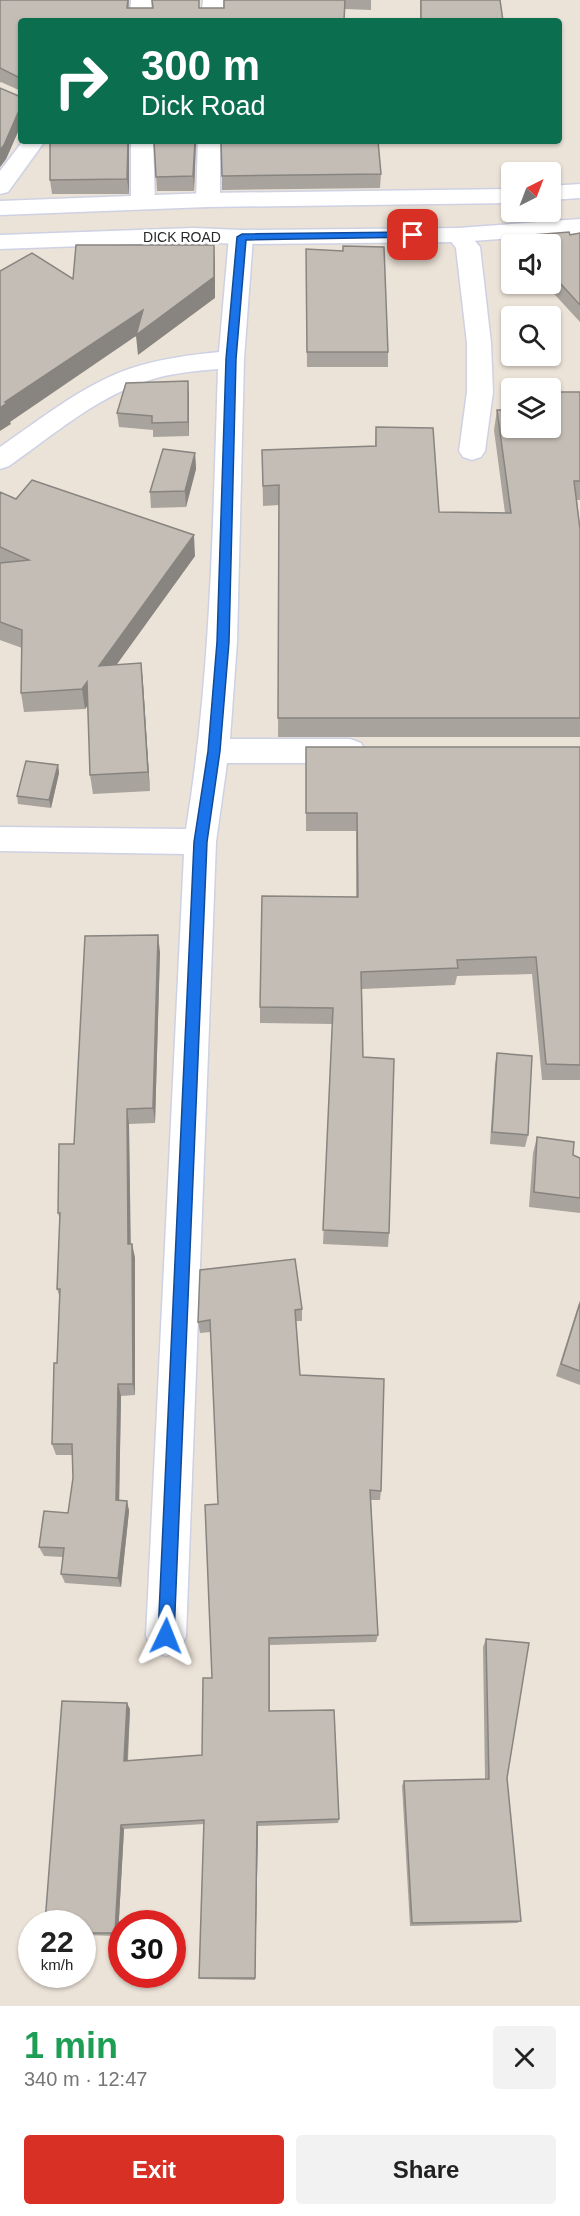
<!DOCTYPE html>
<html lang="en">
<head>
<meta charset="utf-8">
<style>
	:root { --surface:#fff; --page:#f2f2f2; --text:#222; --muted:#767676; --accent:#d93025 }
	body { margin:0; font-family:Helvetica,sans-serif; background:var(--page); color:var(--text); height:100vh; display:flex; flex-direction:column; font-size:22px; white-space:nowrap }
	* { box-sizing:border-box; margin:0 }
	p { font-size:20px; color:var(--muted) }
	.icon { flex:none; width:33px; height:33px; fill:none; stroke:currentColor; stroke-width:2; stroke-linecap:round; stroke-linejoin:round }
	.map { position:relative; height:2006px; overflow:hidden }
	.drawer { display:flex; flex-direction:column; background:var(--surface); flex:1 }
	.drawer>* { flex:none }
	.hud { position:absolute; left:18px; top:18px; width:544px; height:126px; border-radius:6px; box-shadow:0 2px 4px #0004; background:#0b6e4f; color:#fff; overflow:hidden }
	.needle { width:39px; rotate:42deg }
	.controls { position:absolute; left:501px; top:162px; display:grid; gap:12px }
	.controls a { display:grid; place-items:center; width:60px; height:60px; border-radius:6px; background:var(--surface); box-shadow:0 2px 4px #0004; font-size:30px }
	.speed { position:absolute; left:18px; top:1910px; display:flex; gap:12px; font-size:30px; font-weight:700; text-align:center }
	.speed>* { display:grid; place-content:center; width:78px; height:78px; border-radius:50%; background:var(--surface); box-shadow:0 2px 4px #0004; line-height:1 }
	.speed small { font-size:15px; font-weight:400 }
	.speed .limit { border:9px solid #d22; background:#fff; color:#111 }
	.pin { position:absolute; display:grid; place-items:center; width:51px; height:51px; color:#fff; margin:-26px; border-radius:12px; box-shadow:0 3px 9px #0006 }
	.me { position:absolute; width:66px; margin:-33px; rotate:2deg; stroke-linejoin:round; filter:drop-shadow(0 0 4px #0008) }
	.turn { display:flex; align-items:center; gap:21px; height:126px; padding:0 24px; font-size:27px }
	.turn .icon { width:78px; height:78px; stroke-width:2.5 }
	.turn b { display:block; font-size:42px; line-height:51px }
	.round { display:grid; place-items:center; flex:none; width:63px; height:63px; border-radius:6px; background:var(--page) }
	.summary { display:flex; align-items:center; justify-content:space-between; height:102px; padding:0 24px }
	h1 { font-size:36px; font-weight:700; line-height:45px; color:#1e9e55 }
	.primary-button { display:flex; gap:12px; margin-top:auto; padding:12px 24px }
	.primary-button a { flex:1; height:69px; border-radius:6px; background:var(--accent); color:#fff; font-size:24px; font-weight:700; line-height:69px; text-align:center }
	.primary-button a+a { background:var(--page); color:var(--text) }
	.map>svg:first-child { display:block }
</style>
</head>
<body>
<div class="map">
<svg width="580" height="2006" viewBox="0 0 580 2006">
	<rect width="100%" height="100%" fill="#ece3d8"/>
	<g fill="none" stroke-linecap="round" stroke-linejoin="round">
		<defs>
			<g id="minor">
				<polygon points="131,0 151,0 152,21 130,21"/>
				<polygon points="203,0 223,0 223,21 201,21"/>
				<polygon points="23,141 45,141 8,192 0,194 0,171"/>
				<polygon points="131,141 153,141 155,202 151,207 143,209 135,207 131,202"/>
				<polygon points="198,141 220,141 220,200 216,205 208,207 200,205 196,200"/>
				<polygon points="458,228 466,230 480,247 491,343 493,392 485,451 481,457 472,460 463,457 459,451 467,392 467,343 456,248 446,235 450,230"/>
				<path d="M241,230l8,2 4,5 -9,122 -7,283 -7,97h120l11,4 4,8 -4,8 -11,4h-123l-11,79 -30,794 -6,14 -14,6 -14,-6 -6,-14 38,-782 -184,-3v-24l186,2c25,-152 27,-306 32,-460 -23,2 -46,4 -68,11 -52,16 -97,55 -141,86l-9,3v-22c41,-28 81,-61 129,-78 29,-10 60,-14 90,-17l10,-115 4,-5z"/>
			</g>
			<g id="secondary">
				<polygon points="580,184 580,198 550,200 550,186"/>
				<polygon points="512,189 512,203 208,207 0,215 0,201 208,193"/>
				<polygon points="580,219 580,233 458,242 241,244 193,242 0,249 0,235 193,228 241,230 458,228"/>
			</g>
		</defs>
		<use href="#minor" stroke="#cdd1e3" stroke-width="3"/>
		<use href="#secondary" stroke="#cdd1e3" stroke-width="3"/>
		<use href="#minor" fill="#fff" fill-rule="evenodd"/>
		<use href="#secondary" fill="#fff" fill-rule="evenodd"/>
	</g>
	<g fill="#a8a39c">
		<polygon points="0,0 129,0 129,8 224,8 224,0 371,0 371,10 345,9 21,21 21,125 6,159 0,167 0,88 21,97 21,91 1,82 0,83"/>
		<polygon points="420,0 500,0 503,21 420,21"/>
		<polygon points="129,141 129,194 52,194 50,180"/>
		<polygon points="154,141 196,141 194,191 157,191"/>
		<polygon points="381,174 380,188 222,190 222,176"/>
		<polygon points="580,233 580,322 545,284 550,284 550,244 532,244 533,235 570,235"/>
		<polygon points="306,249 388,352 388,367 307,367"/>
		<polygon points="580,392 580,500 577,500 580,529 580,737 278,737 279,505 263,506 262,450 375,446 376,427 439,512 505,513 494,430 497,410 512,428"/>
		<polygon points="189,395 189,436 153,437 153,430 119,427 117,413"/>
		<polygon points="195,453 196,469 186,507 151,508 150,492"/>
		<polygon points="0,492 16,499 195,556 116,665 141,663 143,683 150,791 93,794 90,775 88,705 85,709 24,712 21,693 22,648 0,640"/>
		<polygon points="306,747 580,747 580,1080 542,1080 532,974 457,976 455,985 362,989 363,1057 389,1233 388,1247 323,1244 333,1024 260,1023 260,1007 356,897 356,831 306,831"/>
		<polygon points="58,765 59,773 51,808 18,804 17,796"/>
		<polygon points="160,952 155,1123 129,1124 130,1244 132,1244 135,1258 135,1395 121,1396 119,1500 127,1501 129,1511 121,1587 65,1583 61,1574 63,1557 44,1556 39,1547 68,1513 73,1478 73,1455 56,1455 52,1444 57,1363 60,1298 57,1289 60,1220 58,1213 74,1144"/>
		<polygon points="497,1053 528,1135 525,1147 490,1144 495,1065"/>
		<polygon points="537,1137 573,1155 580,1158 580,1213 529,1207 533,1153"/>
		<polygon points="580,1300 580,1385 556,1376"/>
		<polygon points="302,1309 302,1321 296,1321 300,1375 381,1491 380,1500 371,1500 378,1635 376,1642 270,1645 270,1711 339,1819 338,1823 258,1826 255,1980 201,1979 199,1978 204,1824 124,1829 118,1936 82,1935 82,1923 130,1709 128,1761 202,1755 212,1678 218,1504 211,1332 200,1333 198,1322"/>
		<polygon points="486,1639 507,1778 521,1921 517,1923 410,1926 402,1786 404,1781 485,1779 483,1647"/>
	</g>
	<g fill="#88847f">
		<polygon points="21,106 21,125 6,159 0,167 0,150"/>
		<polygon points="128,141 129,141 129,194 127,179"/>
		<polygon points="195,141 196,141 194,191 193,176"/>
		<polygon points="214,245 215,266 215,298 138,355 136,336 10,422 11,424 0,431 0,408 5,402"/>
		<polygon points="188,381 189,395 189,436 188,422"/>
		<polygon points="195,453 196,469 186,507 185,491"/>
		<polygon points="194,535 195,556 102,685 99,666"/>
		<polygon points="141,663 143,683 150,791 148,772"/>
		<polygon points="87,682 90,702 85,709 82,689"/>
		<polygon points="58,765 59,773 51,808 49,800"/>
		<polygon points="158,935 160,952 155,1123 153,1108"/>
		<polygon points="127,1109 129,1124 131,1258 128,1244"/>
		<polygon points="132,1244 135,1258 135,1395 133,1384"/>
		<polygon points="118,1384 121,1396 119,1510 116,1500"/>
		<polygon points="127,1501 129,1511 121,1587 118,1578"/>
		<polygon points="127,1703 130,1709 127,1766 124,1761"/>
		<polygon points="257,1822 258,1826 255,1980 255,1978"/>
		<polygon points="121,1825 124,1829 118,1936 115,1933"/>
	</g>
	<g fill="#c3bdb5" stroke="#88847f" stroke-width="1.5">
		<polygon points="0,0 128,0 127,8 153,8 152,0 199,0 199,8 224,8 224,0 345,0 344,21 21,21 21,106 4,145 0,150 0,88 21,97 20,78 0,68"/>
		<polygon points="421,0 500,0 503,21 421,21"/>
		<polygon points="50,141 128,141 127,179 50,180"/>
		<polygon points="154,141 195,141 193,176 156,177"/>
		<polygon points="221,141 378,141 381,174 222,176"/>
		<polygon points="569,232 570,235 580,233 580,305 550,272 550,244 536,244 533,235"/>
		<polygon points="76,245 214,245 214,277 136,335 143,310 5,402 7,403 0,408 0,271 32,253 73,279"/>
		<polygon points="343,246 384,247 388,352 307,352 306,249 343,251"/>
		<polygon points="188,381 188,422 152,423 152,416 117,413 126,383"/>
		<polygon points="550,392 580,392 580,481 574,481 580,529 580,718 278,718 279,485 263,486 262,450 376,446 376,427 433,428 439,512 511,513 497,410 512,410 512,428 550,428"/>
		<polygon points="163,449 195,453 185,491 150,492"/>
		<polygon points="32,480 194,535 99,666 141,663 148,772 90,775 87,682 82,689 21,693 22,630 0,622 0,563 29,560 0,547 0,492 16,499"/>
		<polygon points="306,747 580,747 580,1065 546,1064 536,957 457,960 458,968 361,972 363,1057 394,1059 389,1233 323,1230 333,1008 260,1007 262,896 358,897 357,813 306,813"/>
		<polygon points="26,761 58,765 49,800 17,796"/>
		<polygon points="158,935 153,1108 127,1109 128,1244 132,1244 133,1384 118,1384 116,1500 127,1501 118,1578 61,1574 64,1548 39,1547 44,1511 68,1513 73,1478 72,1444 52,1444 54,1363 57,1363 60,1289 57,1289 60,1213 58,1213 59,1144 74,1144 85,936"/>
		<polygon points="497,1053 532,1056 528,1135 492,1132"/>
		<polygon points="537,1137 574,1142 573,1155 580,1158 580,1198 534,1192"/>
		<polygon points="295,1259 302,1309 295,1310 300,1375 384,1379 381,1491 370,1490 378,1635 269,1638 269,1711 334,1710 339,1819 257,1822 255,1978 199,1978 204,1820 121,1825 115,1933 82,1933 82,1923 45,1923 62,1701 127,1703 124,1761 202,1755 203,1678 212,1678 205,1505 218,1504 210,1320 198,1322 200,1270"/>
		<polygon points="580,1303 580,1371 561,1364"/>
		<polygon points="486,1639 529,1643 507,1778 521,1921 412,1923 404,1781 489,1779"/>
	</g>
	<polygon fill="#1a73e8" stroke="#114b97" stroke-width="1.5" points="413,232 417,233 417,237 246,240 236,359 229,642 220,751 207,842 174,1636 172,1642 166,1644 160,1642 158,1636 194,842 208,751 217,642 226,359 237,237 242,234"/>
	<g text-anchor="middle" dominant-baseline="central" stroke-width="5" stroke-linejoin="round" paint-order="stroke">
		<g font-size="14" fill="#282828" stroke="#fff">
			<text x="182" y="237">DICK ROAD</text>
		</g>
	</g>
</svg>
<div class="controls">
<a><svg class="needle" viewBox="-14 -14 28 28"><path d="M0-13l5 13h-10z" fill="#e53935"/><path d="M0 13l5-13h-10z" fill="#767676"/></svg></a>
<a><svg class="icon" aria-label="sound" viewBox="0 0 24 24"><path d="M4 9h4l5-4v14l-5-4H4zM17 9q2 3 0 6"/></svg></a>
<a><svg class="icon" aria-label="search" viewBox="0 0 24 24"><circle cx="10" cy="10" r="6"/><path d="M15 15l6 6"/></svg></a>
<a><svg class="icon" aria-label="layers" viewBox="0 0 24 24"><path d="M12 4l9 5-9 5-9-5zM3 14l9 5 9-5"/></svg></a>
</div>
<div class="speed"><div>22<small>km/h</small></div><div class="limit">30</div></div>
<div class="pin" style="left:413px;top:235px;background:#d93025"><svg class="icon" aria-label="arrive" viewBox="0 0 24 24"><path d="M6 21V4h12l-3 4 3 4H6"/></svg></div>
<svg class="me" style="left:166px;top:1636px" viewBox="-20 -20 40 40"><path d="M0-17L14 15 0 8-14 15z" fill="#1a73e8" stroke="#fff" stroke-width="4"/></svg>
<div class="hud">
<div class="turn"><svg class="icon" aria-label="right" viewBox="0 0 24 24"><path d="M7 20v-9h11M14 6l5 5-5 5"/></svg><div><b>300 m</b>Dick Road</div></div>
</div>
</div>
<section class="drawer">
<div class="summary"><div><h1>1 min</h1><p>340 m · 12:47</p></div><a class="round"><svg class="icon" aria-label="close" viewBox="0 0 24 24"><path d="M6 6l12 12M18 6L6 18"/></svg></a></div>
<div class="primary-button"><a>Exit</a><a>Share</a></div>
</section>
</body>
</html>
